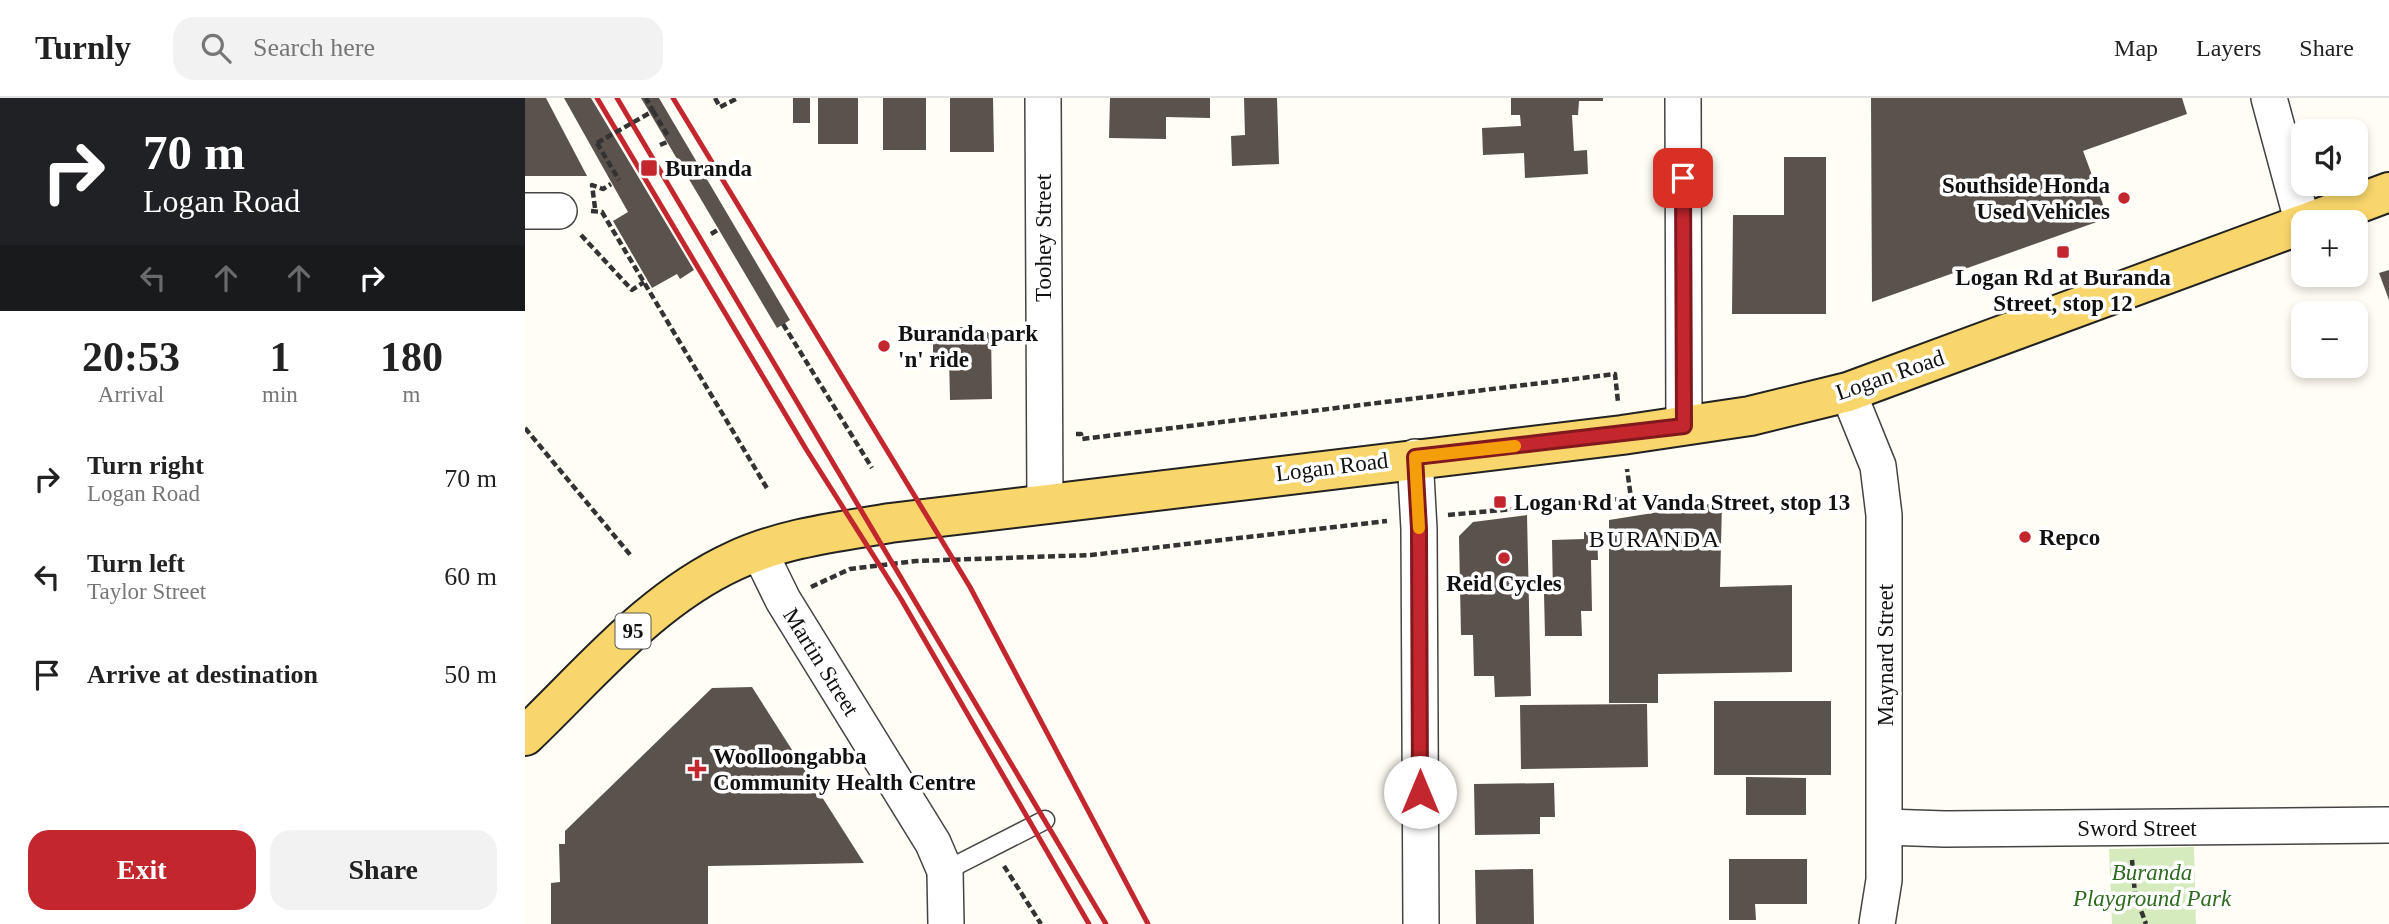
<!DOCTYPE html>
<html lang="en">
<head>
<meta charset="utf-8">
<style>
	:root { --surface:#fff; --page:#f2f2f2; --text:#222; --muted:#767676; --line:#e0e0e0; --accent:#c4262e }
	body { margin:0; font-family:Georgia,serif; background:var(--page); color:var(--text); height:100vh; display:flex; flex-direction:column; font-size:26px; white-space:nowrap }
	* { box-sizing:border-box; margin:0 }
	p { font-size:23px; color:var(--muted) }
	.icon { flex:none; width:38px; height:38px; fill:none; stroke:currentColor; stroke-width:2; stroke-linecap:round; stroke-linejoin:round }
	.map { position:relative; flex:1; overflow:hidden }
	.sheet { display:flex; flex-direction:column; background:var(--surface); width:525px }
	.sheet>* { flex:none }
	.banner { background:#202124; color:#fff; overflow:hidden }
	.fabs { position:absolute; left:1766px; top:21px; display:grid; gap:14px }
	.fabs a { display:grid; place-items:center; width:77px; height:77px; border-radius:14px; background:var(--surface); box-shadow:0 4px 10px #0003; font-size:35px }
	.pin { position:absolute; display:grid; place-items:center; width:60px; height:60px; color:#fff; margin:-30px; border-radius:14px; box-shadow:0 4px 10px #0006 }
	.me { position:absolute; width:77px; margin:-38px; rotate:0deg; stroke-linejoin:round; filter:drop-shadow(0 0 5px #0008) }
	.turn { display:flex; align-items:center; gap:24px; height:147px; padding:0 28px; font-size:32px }
	.turn .icon { width:91px; height:91px; stroke-width:2.5 }
	.turn b { display:block; font-size:49px; line-height:60px }
	.lanes { display:flex; align-items:center; height:66px; padding:0 28px; background:#0003; justify-content:center; gap:35px; direction:ltr }
	.lanes .off { opacity:.35 }
	.eta { display:flex; justify-content:space-evenly; align-items:center; height:119px; text-align:center }
	.eta b { font-size:42px; font-weight:700; line-height:49px }
	.primary-button { display:flex; gap:14px; margin-top:auto; padding:14px 28px }
	.primary-button a { flex:1; height:80px; border-radius:21px; background:var(--accent); color:#fff; font-size:28px; font-weight:700; line-height:80px; text-align:center }
	.primary-button a+a { background:var(--page); color:var(--text) }
	ul { padding:0; list-style:none }
	li { display:flex; align-items:center; gap:21px; height:98px; padding:0 28px }
	li div { flex:1 }
	li b { display:block; font-size:26px }
	li em { font-style:normal }
	header { display:flex; align-items:center; gap:42px; box-sizing:border-box; height:98px; padding:0 35px; background:var(--surface); border-bottom:2px solid var(--line) }
	header strong { font-size:33px }
	nav { display:flex; gap:38px; margin-inline-start:auto; font-size:24px }
	.search { width:490px; height:63px; background:var(--page); display:flex; align-items:center; gap:18px; box-sizing:border-box; padding:0 24px; border-radius:21px; color:var(--muted); font-size:26px }
	main { display:flex; flex:1; min-height:0 }
	.map>svg:first-child { display:block }
</style>
</head>
<body>
<header>
<strong>Turnly</strong>
<div class="search"><svg class="icon" aria-label="search" viewBox="0 0 24 24"><circle cx="10" cy="10" r="6"/><path d="M15 15l6 6"/></svg>Search here</div>
<nav><a>Map</a><a>Layers</a><a>Share</a></nav>
</header>
<main>
<section class="sheet">
<div class="banner">
<div class="turn"><svg class="icon" aria-label="right" viewBox="0 0 24 24"><path d="M7 20v-9h11M14 6l5 5-5 5"/></svg><div><b>70 m</b>Logan Road</div></div>
<div class="lanes"><svg class="icon off" aria-label="left" viewBox="0 0 24 24"><path d="M17 20v-9H6M10 6l-5 5 5 5"/></svg><svg class="icon off" aria-label="ahead" viewBox="0 0 24 24"><path d="M12 20V5M6 11l6-6 6 6"/></svg><svg class="icon off" aria-label="ahead" viewBox="0 0 24 24"><path d="M12 20V5M6 11l6-6 6 6"/></svg><svg class="icon" aria-label="right" viewBox="0 0 24 24"><path d="M7 20v-9h11M14 6l5 5-5 5"/></svg></div>
</div>
<div class="eta">
<div><b>20:53</b><p>Arrival</p></div>
<div><b>1</b><p>min</p></div>
<div><b>180</b><p>m</p></div>
</div>
<ul>
<li><svg class="icon" aria-label="right" viewBox="0 0 24 24"><path d="M7 20v-9h11M14 6l5 5-5 5"/></svg><div><b>Turn right</b><p>Logan Road</p></div><em>70 m</em></li>
<li><svg class="icon" aria-label="left" viewBox="0 0 24 24"><path d="M17 20v-9H6M10 6l-5 5 5 5"/></svg><div><b>Turn left</b><p>Taylor Street</p></div><em>60 m</em></li>
<li><svg class="icon" aria-label="arrive" viewBox="0 0 24 24"><path d="M6 21V4h12l-3 4 3 4H6"/></svg><div><b>Arrive at destination</b></div><em>50 m</em></li>
</ul>
<div class="primary-button"><a>Exit</a><a>Share</a></div>
</section>
<div class="map">
<svg width="1864" height="826" viewBox="0 0 1864 826">
	<rect width="100%" height="100%" fill="#fffdf5"/>
	<polygon fill="#d5ebbd" points="1669,749 1671,826 1587,826 1584,751"/>
	<g fill="#5a524d">
		<polygon points="0,0 21,0 62,78 0,78"/>
		<polygon points="39,0 66,0 169,172 155,181 152,176 127,190 88,123 103,114"/>
		<polygon points="116,0 134,0 265,222 252,230"/>
		<rect x="268" y="0" width="17" height="25"/>
		<rect x="293" y="0" width="40" height="46"/>
		<rect x="358" y="0" width="43" height="52"/>
		<polygon points="425,0 468,0 469,54 425,54"/>
		<polygon points="585,0 685,0 685,20 641,19 641,41 584,40"/>
		<polygon points="719,0 752,0 754,66 707,68 706,38 720,37"/>
		<polygon points="986,0 1078,0 1078,3 1054,3 1053,17 1047,17 1049,53 1062,52 1063,76 1000,80 999,55 958,57 957,30 996,28 995,17 986,17"/>
		<polygon points="1346,0 1657,0 1662,16 1558,53 1583,120 1347,204"/>
		<polygon points="1259,59 1301,59 1301,216 1207,216 1208,117 1259,117"/>
		<polygon points="1864,172 1864,202 1854,175"/>
		<polygon points="424,229 452,229 452,234 466,234 467,301 425,302 424,258 408,258 408,234 424,234"/>
		<polygon points="1197,404 1195,489 1267,487 1267,574 1133,576 1133,605 1084,605 1084,422"/>
		<polygon points="1002,417 1006,598 970,599 969,578 949,578 948,537 936,537 934,438 948,424"/>
		<polygon points="1059,434 1072,434 1073,462 1066,462 1067,513 1056,513 1057,538 1020,538 1019,496 1028,496 1027,442 1059,441"/>
		<polygon points="227,589 339,765 183,768 183,826 26,826 26,785 35,784 34,746 40,746 40,733 187,590"/>
		<rect x="1189" y="603" width="117" height="74"/>
		<polygon points="1122,606 1123,669 996,671 995,607"/>
		<polygon points="1221,679 1281,680 1281,717 1221,717"/>
		<polygon points="1029,685 1030,719 1015,719 1015,736 950,737 949,686"/>
		<polygon points="1204,761 1282,761 1282,806 1230,806 1231,822 1204,822"/>
		<polygon points="1008,771 1009,826 951,826 950,772"/>
	</g>
	<g fill="none" stroke-linecap="round" stroke-linejoin="round">
		<defs>
			<polyline id="lane" points="420,773 520,722"/>
			<g id="street">
				<polyline points="518,0 520,406"/>
				<polyline points="1158,0 1159,328"/>
				<polyline points="1744,0 1778,126"/>
				<polyline points="0,113 34,113"/>
				<polyline points="1323,294 1353,368 1359,417 1359,782 1352,826"/>
				<polyline points="890,359 894,431 896,826"/>
				<polyline points="234,453 258,502 408,745 420,773 421,826"/>
				<polyline points="1360,729 1420,731 1864,727"/>
			</g>
			<g id="primary">
				<polyline points="1784,124 1864,94"/>
				<path d="M0,638c65,-62 126,-137 209,-175 49,-23 103,-29 156,-38l732,-88 128,-19 98,-24 455,-168"/>
			</g>
		</defs>
		<use href="#lane" stroke="#444" stroke-width="21"/>
		<use href="#street" stroke="#444" stroke-width="38"/>
		<use href="#primary" stroke="#222" stroke-width="42"/>
		<g stroke="#333" stroke-width="4.5" stroke-dasharray="7 3.5" stroke-linecap="butt">
			<polyline points="190,0 195,9 213,0"/>
			<polyline points="128,13 143,38"/>
			<polyline points="72,45 94,82"/>
			<polyline points="135,47 142,44"/>
			<polyline points="70,110 67,87 78,91 86,86"/>
			<polyline points="66,113 77,114 243,392"/>
			<polyline points="186,136 194,131"/>
			<polyline points="56,137 107,192 119,184"/>
			<polyline points="258,226 347,370"/>
			<polyline points="0,330 107,459"/>
			<polyline points="551,336 556,336 557,341 1090,276 1093,304"/>
			<polyline points="923,417 1106,400 1102,371"/>
			<polyline points="286,489 325,471 391,463 566,457 862,423"/>
			<polyline points="1607,762 1610,796 1621,826"/>
			<polyline points="479,768 516,826"/>
		</g>
		<use href="#lane" stroke="#fff" stroke-width="18"/>
		<use href="#street" stroke="#fff" stroke-width="35"/>
		<use href="#primary" stroke="#f9d66b" stroke-width="38"/>
		<g stroke="#c4262e" stroke-width="5">
			<polyline points="72,0 281,351 376,501 564,826"/>
			<polyline points="92,0 581,826"/>
			<polyline points="148,0 445,489 623,826"/>
		</g>
		<polyline stroke="#333" stroke-width="4.5" stroke-dasharray="7 3.5" stroke-linecap="butt" points="72,45 128,13 121,0"/>
	</g>
	<g fill="none" stroke-linecap="round" stroke-linejoin="round">
		<defs>
			<polyline id="route" points="895,694 894,431 890,359 1159,328 1158,80"/>
		</defs>
		<use href="#route" stroke="#7f191e" stroke-width="18"/>
		<use href="#route" stroke="#c4262e" stroke-width="12"/>
		<polyline stroke="#f59e0b" stroke-width="12" points="894,430 890,359 990,348"/>
	</g>
	<g fill="#c4262e" stroke="#fff" stroke-width="2.5">
		<rect x="115" y="61" width="18" height="18" rx="3.5"/>
		<circle cx="1599" cy="100" r="7"/>
		<rect x="1531" y="147" width="14" height="14" rx="3.5"/>
		<circle cx="359" cy="248" r="7"/>
		<rect x="968" y="397" width="14" height="14" rx="3.5"/>
		<circle cx="1500" cy="439" r="7"/>
		<circle cx="979" cy="460" r="7"/>
		<path d="M168.5 660.5h7v7h7v7h-7v7h-7v-7h-7v-7h7z"/>
	</g>
	<g text-anchor="middle" dominant-baseline="central" stroke-width="7" stroke-linejoin="round" paint-order="stroke">
		<rect fill="#fff" stroke="#585858" stroke-width="2" x="90.5" y="515.5" width="35" height="35" rx="5"/>
		<g font-size="21" font-weight="bold" fill="#111">
			<text x="108" y="533">95</text>
		</g>
		<g font-size="23" font-weight="bold" fill="#111" stroke="#fff" text-anchor="start">
			<text x="140" y="70">Buranda</text>
			<text x="1585" y="87" text-anchor="end">Southside Honda<tspan x="1585" dy="26">Used Vehicles</tspan></text>
			<text x="1538" y="179" text-anchor="middle">Logan Rd at Buranda<tspan x="1538" dy="26">Street, stop 12</tspan></text>
			<text x="373" y="235">Buranda park<tspan x="373" dy="26">'n' ride</tspan></text>
			<text x="989" y="404">Logan Rd at Vanda Street, stop 13</text>
			<text x="1514" y="439">Repco</text>
			<text x="979" y="485" text-anchor="middle">Reid Cycles</text>
			<text x="188" y="658">Woolloongabba<tspan x="188" dy="26">Community Health Centre</tspan></text>
		</g>
		<g font-size="23" fill="#111" stroke="#fff">
			<text transform="translate(518 140) rotate(-90)">Toohey Street</text>
			<text transform="translate(1365 277) rotate(-19)">Logan Road</text>
			<text transform="translate(807 369) rotate(-7)">Logan Road</text>
			<text transform="translate(1360 557) rotate(-90)">Maynard Street</text>
			<text transform="translate(296 564) rotate(58)">Martin Street</text>
			<text x="1612" y="730">Sword Street</text>
		</g>
		<g font-size="23" font-style="italic" fill="#2f6b1f" stroke="#fff">
			<text x="1627" y="774">Buranda<tspan x="1627" dy="26">Playground Park</tspan></text>
		</g>
		<g font-size="24" letter-spacing="2" fill="#111" stroke="#fff">
			<text x="1130" y="441">BURANDA</text>
		</g>
	</g>
</svg>
<div class="fabs">
<a><svg class="icon" aria-label="sound" viewBox="0 0 24 24"><path d="M4 9h4l5-4v14l-5-4H4zM17 9q2 3 0 6"/></svg></a>
<a>+</a>
<a>−</a>
</div>
<div class="pin" style="left:1158px;top:80px;background:#d93025"><svg class="icon" aria-label="arrive" viewBox="0 0 24 24"><path d="M6 21V4h12l-3 4 3 4H6"/></svg></div>
<svg class="me" style="left:895px;top:694px" viewBox="-20 -20 40 40"><circle r="19" fill="#fff"/><path d="M0-13L10 11 0 6-10 11z" fill="#c4262e"/></svg>
</div>
</main>
</body>
</html>
